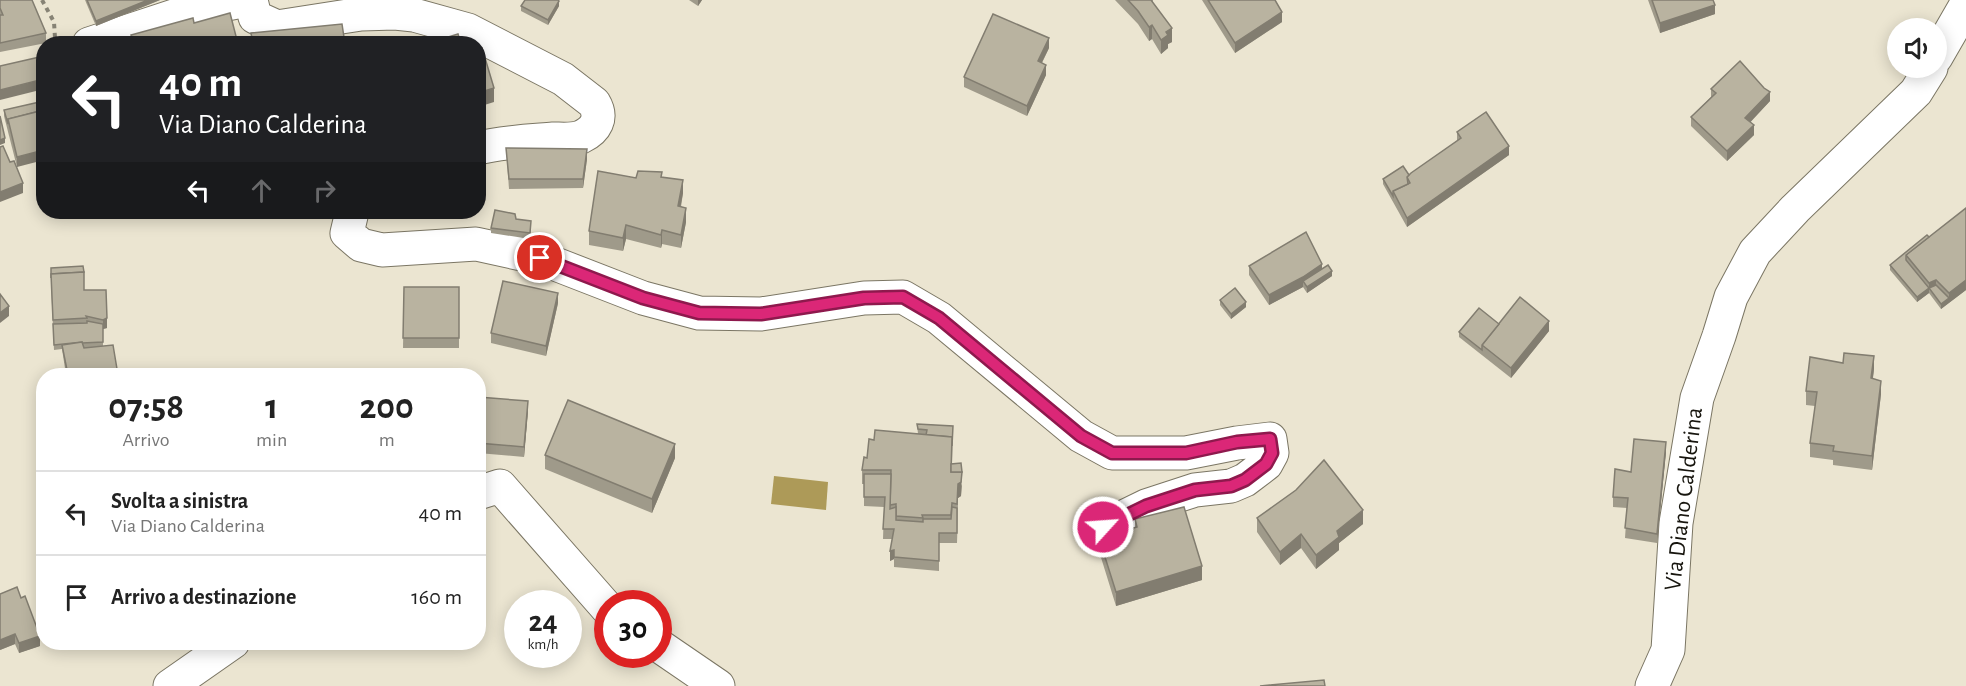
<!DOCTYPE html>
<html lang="it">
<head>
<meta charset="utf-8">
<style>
	:root { --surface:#fff; --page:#f6f6f6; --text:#222; --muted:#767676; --line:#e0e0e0 }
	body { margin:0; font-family:"Alegreya Sans",sans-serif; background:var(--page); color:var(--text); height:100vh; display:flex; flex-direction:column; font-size:22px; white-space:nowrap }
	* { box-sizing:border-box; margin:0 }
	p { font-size:20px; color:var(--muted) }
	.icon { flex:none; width:33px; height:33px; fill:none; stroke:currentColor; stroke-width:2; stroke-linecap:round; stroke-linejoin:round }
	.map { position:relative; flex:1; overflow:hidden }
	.sheet { position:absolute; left:36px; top:368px; width:450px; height:282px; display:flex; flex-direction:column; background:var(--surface); border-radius:24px; box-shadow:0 3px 15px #0003 }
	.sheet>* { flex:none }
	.banner { position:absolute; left:36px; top:36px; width:450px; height:183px; border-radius:24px; box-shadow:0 3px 15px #0003; background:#202124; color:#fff; overflow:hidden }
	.tools { position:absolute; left:1887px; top:18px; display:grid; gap:12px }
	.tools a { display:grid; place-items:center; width:60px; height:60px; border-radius:50%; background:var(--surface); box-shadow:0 3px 15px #0003; font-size:30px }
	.speed { position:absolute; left:504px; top:590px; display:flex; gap:12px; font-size:30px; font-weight:700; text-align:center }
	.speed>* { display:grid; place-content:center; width:78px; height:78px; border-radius:50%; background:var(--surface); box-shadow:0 3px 15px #0003; line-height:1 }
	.speed small { font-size:15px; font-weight:400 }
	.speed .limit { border:9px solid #d22; background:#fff; color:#111 }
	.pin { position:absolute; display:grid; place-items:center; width:51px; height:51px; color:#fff; margin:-26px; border:3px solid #fff; border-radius:50%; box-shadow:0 2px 6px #0007 }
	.me { position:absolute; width:66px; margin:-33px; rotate:64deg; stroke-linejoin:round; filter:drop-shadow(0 0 4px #0008) }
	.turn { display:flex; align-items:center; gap:21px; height:126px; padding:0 24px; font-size:27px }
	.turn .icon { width:78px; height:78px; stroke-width:2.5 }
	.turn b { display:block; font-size:42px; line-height:51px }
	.lanes { display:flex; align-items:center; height:57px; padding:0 24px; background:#0003; justify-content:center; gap:30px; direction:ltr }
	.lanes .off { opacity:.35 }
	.eta { display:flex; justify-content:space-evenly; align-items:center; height:102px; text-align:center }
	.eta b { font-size:36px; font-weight:700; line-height:42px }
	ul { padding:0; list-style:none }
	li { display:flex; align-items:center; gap:18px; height:84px; padding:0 24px; border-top:2px solid var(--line) }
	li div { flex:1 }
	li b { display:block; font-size:22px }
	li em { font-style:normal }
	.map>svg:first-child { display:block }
</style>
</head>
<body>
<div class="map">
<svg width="1966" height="686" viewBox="0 0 1966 686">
	<rect width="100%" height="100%" fill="#ebe5d1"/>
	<polygon fill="#ad9a58" points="774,476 828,482 826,510 771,504"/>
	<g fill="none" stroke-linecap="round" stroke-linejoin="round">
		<defs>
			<g id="minor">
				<path d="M251,0l4,17 22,10 84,-13 34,-1 19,2 54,15 95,49 31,24c9,15 2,27 -13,34 -7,3 -19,2 -28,2 -25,2 -50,3 -75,9"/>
				<polyline points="352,212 347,233 361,245 382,250 476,244 540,258 643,298 699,313 761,314 864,298 903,297 939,318 1081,436 1112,453 1186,453 1237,443 1270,439 1272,453 1266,464 1245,480 1231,486 1195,490 1146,506 1103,527"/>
				<polyline points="478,493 500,486 608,609"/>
				<polyline points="658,645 718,686"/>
				<polyline points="170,686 233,642"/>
			</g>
			<g id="major">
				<polyline points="89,44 186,12 247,0"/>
				<polyline points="1936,57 1966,5"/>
				<polyline points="1652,686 1668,650 1676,523 1697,398 1719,336 1731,297 1755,252 1795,209 1916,92 1931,68"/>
			</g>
		</defs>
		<use href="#minor" stroke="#7b7664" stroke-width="35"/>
		<use href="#major" stroke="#7b7664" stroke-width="35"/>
		<polyline stroke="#878375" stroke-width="4" stroke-dasharray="4.5 4.5" stroke-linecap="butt" points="42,0 54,22 55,38"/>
		<use href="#minor" stroke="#fff" stroke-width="33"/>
		<use href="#major" stroke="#fff" stroke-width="33"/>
	</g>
	<g fill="#9f9a8a">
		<polygon points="0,0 46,33 46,43 0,52"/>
		<polygon points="85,0 160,0 96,26"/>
		<polygon points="689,0 702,0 698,6"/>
		<polygon points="1115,0 1153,0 1153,3 1172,42 1168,44 1168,48 1161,54 1152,39 1149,41 1138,24"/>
		<polygon points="1202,0 1275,0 1282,22 1235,53"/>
		<polygon points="1648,0 1713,0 1715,14 1660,33"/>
		<polygon points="521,6 559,6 548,25 521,11"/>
		<polygon points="1049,48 1042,63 1046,75 1027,116 964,87 964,77"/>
		<polygon points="1711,89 1770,101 1750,122 1754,135 1727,161 1691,126 1691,117 1711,97"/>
		<polygon points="44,101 17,167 4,116 4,110"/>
		<polygon points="1457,132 1509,155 1407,227 1383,184 1383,179 1409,175 1457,141"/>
		<polygon points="506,148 587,159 583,188 509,189"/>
		<polygon points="481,162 481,205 478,205 478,163"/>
		<polygon points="662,177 683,193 681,207 686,222 681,248 662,244 661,248 626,239 623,251 589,245 589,231 636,178"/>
		<polygon points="1966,208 1966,290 1941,309 1929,293 1917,302 1890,270 1890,265 1929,237"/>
		<polygon points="516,219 531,227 530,239 491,233 491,228"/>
		<polygon points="1249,266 1322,269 1332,276 1307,293 1303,287 1269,305 1249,275"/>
		<polygon points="51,284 84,290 106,290 107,328 103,329 103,346 118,375 66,375 62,349 54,350"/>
		<polygon points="404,287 459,287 459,348 403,348"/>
		<polygon points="1220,300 1246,307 1231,319 1220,305"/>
		<polygon points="558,303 546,356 491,343 491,333"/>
		<polygon points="1499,324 1549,331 1511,378 1459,337 1459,332"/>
		<polygon points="1874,369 1873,378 1881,394 1872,470 1833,465 1833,460 1810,457 1810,443 1815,406 1806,405 1806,391"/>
		<polygon points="478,397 528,411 524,457 478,453"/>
		<polygon points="917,424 953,426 952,464 962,486 961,496 958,498 957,543 939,543 939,571 894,567 894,559 890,561 892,539 883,539 884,507 864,506 864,484 862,484 862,470 874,440 918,434"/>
		<polygon points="1666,452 1657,543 1625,538 1627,508 1613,507 1613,497 1631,472"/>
		<polygon points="545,455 675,458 652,513 545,469"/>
		<polygon points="1257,518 1363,524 1339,543 1339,550 1316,569 1301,548 1280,565 1257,532"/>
		<polygon points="1135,519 1202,580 1116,606 1099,551 1099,538 1135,528"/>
		<polygon points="21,598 40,646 19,653 15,644 0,650"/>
	</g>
	<g fill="#827d70">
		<polygon points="148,0 160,0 96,26 96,21"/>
		<polygon points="698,0 702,0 698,6"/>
		<polygon points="559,1 559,6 548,25 548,20"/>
		<polygon points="1715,5 1715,14 1660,33 1660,23"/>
		<polygon points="1282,12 1282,22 1235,53 1235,43"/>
		<polygon points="1152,25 1152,39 1149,41 1149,27"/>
		<polygon points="1172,28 1172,42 1168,44 1168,48 1161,54 1161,40 1166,32"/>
		<polygon points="1049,38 1049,48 1038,70 1038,61"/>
		<polygon points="1046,65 1046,75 1027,116 1027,106"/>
		<polygon points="44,79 44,89 0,100 0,90"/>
		<polygon points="494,88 494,102 478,107 478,93"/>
		<polygon points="1770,92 1770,101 1745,128 1745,118"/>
		<polygon points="1754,125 1754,135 1727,161 1727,151"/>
		<polygon points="5,138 5,143 0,145 0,140"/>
		<polygon points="1509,146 1509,155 1407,227 1407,218"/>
		<polygon points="587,149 587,159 583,188 583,179"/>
		<polygon points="44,150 44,160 17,167 17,157"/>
		<polygon points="683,180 683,193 678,220 678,206"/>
		<polygon points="23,183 23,193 0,202 0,192"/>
		<polygon points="686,208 686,222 681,248 681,235"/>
		<polygon points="626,225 626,239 623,251 623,238"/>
		<polygon points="662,230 662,244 661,248 661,235"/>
		<polygon points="1322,264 1322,274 1303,281 1303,287 1269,305 1269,295"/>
		<polygon points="1332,271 1332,276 1307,293 1307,287"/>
		<polygon points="1936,280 1936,290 1929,288 1929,293 1917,302 1917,297 1929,288 1929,283"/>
		<polygon points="1966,280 1966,290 1941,309 1941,304 1949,298 1949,293"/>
		<polygon points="558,293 558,303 546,356 546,346"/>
		<polygon points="1246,302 1246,307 1231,319 1231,314"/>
		<polygon points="9,306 9,316 0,323 0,313"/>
		<polygon points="107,318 107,328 103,329 103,320"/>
		<polygon points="1549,321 1549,331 1511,378 1511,368"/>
		<polygon points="1874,356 1874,369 1871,392 1871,378"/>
		<polygon points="1881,381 1881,394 1872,470 1872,456"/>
		<polygon points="528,401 528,411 524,457 524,447"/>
		<polygon points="1666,442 1666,452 1657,543 1657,534"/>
		<polygon points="675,444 675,458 652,513 652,499"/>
		<polygon points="962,472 961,496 958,498 957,543 958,484"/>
		<polygon points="1363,510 1363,524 1339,543 1339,550 1316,569 1316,555 1337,531"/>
		<polygon points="1301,534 1301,548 1280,565 1280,552"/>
		<polygon points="894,550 894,559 890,561 890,551"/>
		<polygon points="1202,566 1202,580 1116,606 1116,592"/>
		<polygon points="15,634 15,644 0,650 0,640"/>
		<polygon points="40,636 40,646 19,653 19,643"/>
	</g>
	<g fill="#b9b3a0" stroke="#827d70" stroke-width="1.5">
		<polygon points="0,0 32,0 46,33 0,43 0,15 3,15 0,8"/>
		<polygon points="87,0 148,0 96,21"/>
		<polygon points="525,0 558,0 559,1 548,20 521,6"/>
		<polygon points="1128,0 1151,0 1172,28 1166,32 1168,35 1161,40 1152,25 1149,27 1138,11 1139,12"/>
		<polygon points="1208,0 1275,0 1282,12 1235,43"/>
		<polygon points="1652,0 1713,0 1715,5 1660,23"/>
		<polygon points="230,13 238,44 134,44 131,35 193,18 194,23"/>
		<polygon points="993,14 1049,38 1038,61 1046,65 1027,106 964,77"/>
		<polygon points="342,24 345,44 253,44 251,33"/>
		<polygon points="458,34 461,44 426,44"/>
		<polygon points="130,40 131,44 115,44"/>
		<polygon points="482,48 494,88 478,93 478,49"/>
		<polygon points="44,56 44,79 0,90 0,66"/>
		<polygon points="1740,61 1764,88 1770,92 1745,118 1754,125 1727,151 1691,117 1716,93 1711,89"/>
		<polygon points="44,101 44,110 8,119 8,124 4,110"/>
		<polygon points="44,110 44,150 17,157 8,119"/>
		<polygon points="1486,112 1509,146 1407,218 1393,191 1410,183 1407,177 1411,173 1461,138 1457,132"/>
		<polygon points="0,116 5,138 0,140"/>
		<polygon points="3,146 10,162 14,161 23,183 0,192 0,147"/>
		<polygon points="506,148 587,149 583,179 509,179"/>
		<polygon points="481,162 481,200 478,200 478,163"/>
		<polygon points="1403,166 1409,175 1407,177 1408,184 1393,191 1393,196 1383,179"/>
		<polygon points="598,171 636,178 638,171 662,172 661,177 683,180 678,206 686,208 681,235 662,230 661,235 626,225 623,238 589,231"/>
		<polygon points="1966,208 1966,280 1949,293 1936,280 1929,283 1906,255"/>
		<polygon points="495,210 515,214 516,219 531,221 530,233 491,228"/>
		<polygon points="1306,232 1322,264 1303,277 1269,295 1249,266"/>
		<polygon points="1927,235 1929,237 1906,255 1906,260 1929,288 1917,297 1890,265"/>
		<polygon points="1328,265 1332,271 1307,287 1303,281"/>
		<polygon points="83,266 84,272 51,274 51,278 51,268"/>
		<polygon points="84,272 84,290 106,290 107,318 103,320 86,316 87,318 53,320 51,274"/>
		<polygon points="503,281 558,293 546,346 491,333"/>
		<polygon points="1936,285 1949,298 1941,304 1929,288"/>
		<polygon points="404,287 459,287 459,338 403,338"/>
		<polygon points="1235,288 1246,302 1231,314 1220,300"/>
		<polygon points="0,294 9,306 0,313"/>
		<polygon points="1520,297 1549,321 1511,368 1482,345"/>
		<polygon points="1479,308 1499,324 1482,345 1482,350 1459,332"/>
		<polygon points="87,321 103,324 103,342 82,343 82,342 54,345 53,324 87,323"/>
		<polygon points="82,342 84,348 113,345 118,375 68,375 62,345"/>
		<polygon points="1844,353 1874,356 1871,378 1881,381 1872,456 1833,451 1834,446 1810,443 1817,392 1806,391 1810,357 1843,363"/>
		<polygon points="478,397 528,401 524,447 478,443"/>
		<polygon points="568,400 675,444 652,499 545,455"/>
		<polygon points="917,424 953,426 952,446 952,437 926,435 927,430 918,429"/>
		<polygon points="875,430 952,437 951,472 962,472 961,482 958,484 957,504 952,503 951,515 922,515 923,518 896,516 896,504 890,505 891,470 862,470 864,457 867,458 869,439 874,440"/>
		<polygon points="1634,439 1666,442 1657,534 1625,528 1628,498 1613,497 1615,469 1631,472"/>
		<polygon points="1324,460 1363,510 1337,531 1339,537 1316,555 1301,534 1280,552 1257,518 1296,490"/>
		<polygon points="961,463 962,472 951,472 951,464"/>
		<polygon points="864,474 891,474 890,509 896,507 896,520 923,522 923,519 951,519 952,507 957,508 957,533 939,533 939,561 894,557 894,550 890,551 894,529 883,529 885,497 864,497"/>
		<polygon points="1184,507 1202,566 1116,592 1099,538 1137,527 1135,519"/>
		<polygon points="17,587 21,598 25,596 40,636 19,643 15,634 0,640 0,594"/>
		<polygon points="1324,680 1325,686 1260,686"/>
	</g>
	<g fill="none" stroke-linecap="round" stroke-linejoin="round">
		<defs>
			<polyline id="route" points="540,258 643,298 699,313 761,314 864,298 903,297 939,318 1081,436 1112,453 1186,453 1237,442 1270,439 1272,453 1266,464 1245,480 1231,486 1195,490 1146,506 1103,527"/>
		</defs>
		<use href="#route" stroke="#8e194d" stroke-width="15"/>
		<use href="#route" stroke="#db2777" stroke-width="10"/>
	</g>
	<g text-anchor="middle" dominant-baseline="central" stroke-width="4.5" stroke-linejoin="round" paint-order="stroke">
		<g font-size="24" fill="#17150e" stroke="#fff">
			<text transform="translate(1684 499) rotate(-83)">Via Diano Calderina</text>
		</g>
	</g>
</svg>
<div class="tools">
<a><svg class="icon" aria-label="sound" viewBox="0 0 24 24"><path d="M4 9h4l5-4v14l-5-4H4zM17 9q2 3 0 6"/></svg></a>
</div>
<div class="speed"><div>24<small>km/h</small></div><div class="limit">30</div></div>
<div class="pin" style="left:540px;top:258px;background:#d93025"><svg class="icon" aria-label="arrive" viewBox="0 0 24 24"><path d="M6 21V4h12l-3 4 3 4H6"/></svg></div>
<svg class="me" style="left:1103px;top:527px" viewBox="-20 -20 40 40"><circle r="17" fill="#db2777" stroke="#fff" stroke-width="3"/><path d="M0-11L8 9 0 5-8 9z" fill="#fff"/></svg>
<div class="banner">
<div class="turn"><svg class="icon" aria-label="left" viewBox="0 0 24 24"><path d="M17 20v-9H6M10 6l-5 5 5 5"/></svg><div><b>40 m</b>Via Diano Calderina</div></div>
<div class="lanes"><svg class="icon" aria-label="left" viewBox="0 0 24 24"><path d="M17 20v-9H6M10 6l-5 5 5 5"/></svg><svg class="icon off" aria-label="ahead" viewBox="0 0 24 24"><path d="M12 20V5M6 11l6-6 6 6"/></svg><svg class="icon off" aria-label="right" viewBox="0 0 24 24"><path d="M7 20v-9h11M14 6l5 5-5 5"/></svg></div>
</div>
<section class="sheet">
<div class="eta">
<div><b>07:58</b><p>Arrivo</p></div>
<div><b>1</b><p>min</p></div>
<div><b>200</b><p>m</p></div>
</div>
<ul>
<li><svg class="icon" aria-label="left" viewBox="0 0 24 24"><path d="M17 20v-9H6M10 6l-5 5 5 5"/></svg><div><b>Svolta a sinistra</b><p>Via Diano Calderina</p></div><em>40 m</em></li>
<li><svg class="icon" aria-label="arrive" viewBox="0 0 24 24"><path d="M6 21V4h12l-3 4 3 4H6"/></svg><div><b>Arrivo a destinazione</b></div><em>160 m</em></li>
</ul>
</section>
</div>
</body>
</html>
